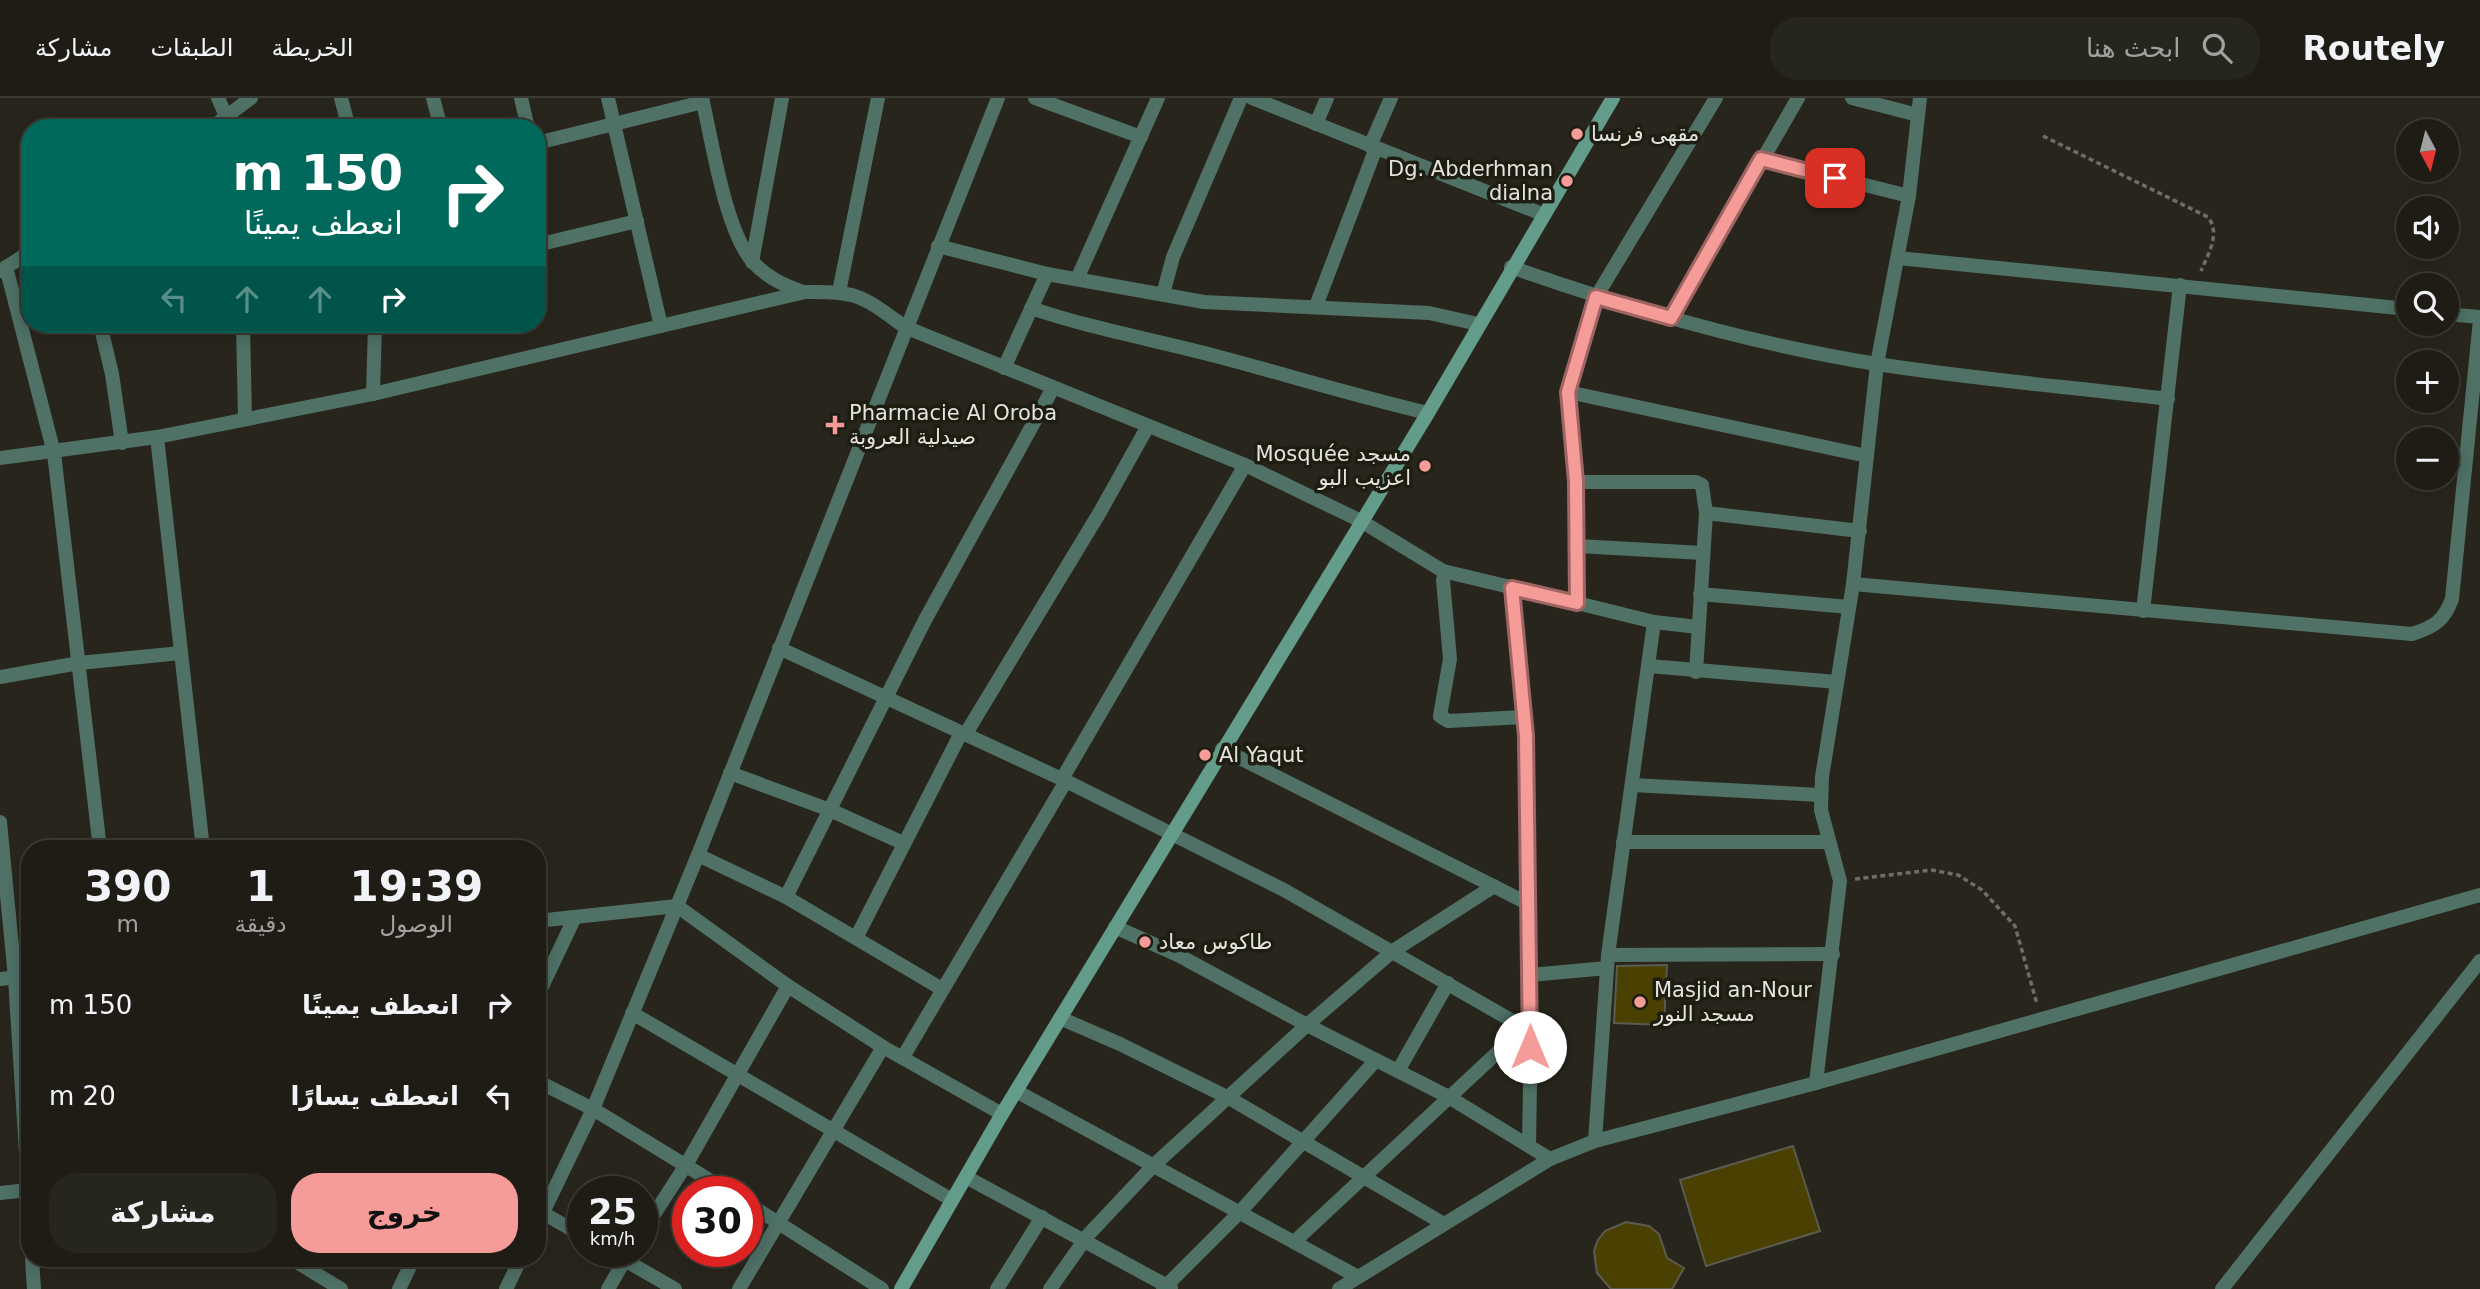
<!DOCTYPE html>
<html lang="ar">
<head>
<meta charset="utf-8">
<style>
	:root { --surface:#1e1c15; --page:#26251e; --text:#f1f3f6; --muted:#a1a1a0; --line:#3c3a34; --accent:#f59b98 }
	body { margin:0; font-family:"DejaVu Sans",Cairo,sans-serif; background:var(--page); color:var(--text); direction:rtl; height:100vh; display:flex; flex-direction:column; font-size:26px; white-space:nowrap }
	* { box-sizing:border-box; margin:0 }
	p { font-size:23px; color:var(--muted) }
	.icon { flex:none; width:38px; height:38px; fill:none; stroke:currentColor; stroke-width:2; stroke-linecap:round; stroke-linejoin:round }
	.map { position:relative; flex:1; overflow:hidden; direction:ltr }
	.side { position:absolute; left:21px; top:742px; width:525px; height:427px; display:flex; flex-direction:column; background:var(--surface); border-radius:28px; box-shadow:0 4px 18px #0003,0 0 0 2px var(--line); direction:rtl }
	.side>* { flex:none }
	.guide { position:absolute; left:21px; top:21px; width:525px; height:214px; border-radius:28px; box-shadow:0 4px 18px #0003,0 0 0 2px var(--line); direction:rtl; background:#00695c; color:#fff; overflow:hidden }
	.needle { width:46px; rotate:173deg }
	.tools { position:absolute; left:2396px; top:21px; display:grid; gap:14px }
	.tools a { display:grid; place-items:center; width:63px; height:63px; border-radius:50%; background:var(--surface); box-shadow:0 4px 18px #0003,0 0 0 2px var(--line); font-size:35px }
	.speed { position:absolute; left:567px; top:1078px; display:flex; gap:14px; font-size:35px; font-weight:700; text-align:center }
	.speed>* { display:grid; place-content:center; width:91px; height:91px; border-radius:50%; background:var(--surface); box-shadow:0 4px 18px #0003,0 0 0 2px var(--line); line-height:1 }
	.speed small { font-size:18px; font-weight:400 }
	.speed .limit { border:10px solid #d22; background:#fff; color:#111 }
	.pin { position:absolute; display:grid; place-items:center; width:60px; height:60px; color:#fff; margin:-30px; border-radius:14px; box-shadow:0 4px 10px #0006 }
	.me { position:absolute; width:77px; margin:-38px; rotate:0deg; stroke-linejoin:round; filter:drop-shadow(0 0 5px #0008) }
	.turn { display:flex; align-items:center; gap:24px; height:147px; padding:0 28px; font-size:32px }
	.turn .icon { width:91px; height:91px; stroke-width:2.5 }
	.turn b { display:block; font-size:49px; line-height:60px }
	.lanes { display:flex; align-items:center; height:66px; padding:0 28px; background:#0003; justify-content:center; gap:35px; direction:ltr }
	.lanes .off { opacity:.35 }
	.eta { display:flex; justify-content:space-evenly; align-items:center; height:119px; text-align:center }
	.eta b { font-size:42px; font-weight:800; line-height:49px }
	.action { display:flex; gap:14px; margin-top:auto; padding:14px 28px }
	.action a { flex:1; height:80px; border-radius:28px; background:var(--accent); color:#111; font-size:28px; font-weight:800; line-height:80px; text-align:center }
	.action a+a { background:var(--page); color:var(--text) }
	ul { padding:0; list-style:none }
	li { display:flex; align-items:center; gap:21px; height:91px; padding:0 28px }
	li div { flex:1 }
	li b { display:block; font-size:26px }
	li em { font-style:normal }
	header { display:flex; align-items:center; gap:42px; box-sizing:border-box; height:98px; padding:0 35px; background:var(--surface); border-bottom:2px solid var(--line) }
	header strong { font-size:33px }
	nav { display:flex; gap:38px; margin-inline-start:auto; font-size:24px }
	.search { width:490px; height:63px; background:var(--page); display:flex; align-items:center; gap:18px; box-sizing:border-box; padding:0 24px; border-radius:28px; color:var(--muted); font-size:26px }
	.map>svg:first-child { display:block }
</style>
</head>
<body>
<header>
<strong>Routely</strong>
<div class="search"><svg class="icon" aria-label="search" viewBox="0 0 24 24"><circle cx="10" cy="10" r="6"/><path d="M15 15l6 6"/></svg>ابحث هنا</div>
<nav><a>الخريطة</a><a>الطبقات</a><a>مشاركة</a></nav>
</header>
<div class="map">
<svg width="2480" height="1191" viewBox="0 0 2480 1191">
	<rect width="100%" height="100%" fill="#28261c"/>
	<g fill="#494001" stroke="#5c5b4f" stroke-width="2">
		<polygon points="1667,867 1664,927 1614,925 1617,868"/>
		<polygon points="1793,1048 1820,1133 1706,1168 1680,1082"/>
		<polygon points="1626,1124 1649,1128 1659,1136 1667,1160 1684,1170 1672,1191 1611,1191 1597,1175 1594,1153 1598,1142 1605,1133"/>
	</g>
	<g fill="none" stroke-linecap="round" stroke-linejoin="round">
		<g stroke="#6f6d64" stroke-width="3.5" stroke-dasharray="5 3.5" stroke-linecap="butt">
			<path d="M2043,38l165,81c13,17 0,37 -7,54"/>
			<polyline points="1855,781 1932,772 1958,777 1982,792 2015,828 2037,906"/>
		</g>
		<g stroke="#4f7166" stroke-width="14">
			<polyline points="218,0 226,18"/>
			<polyline points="341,0 349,30"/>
			<polyline points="433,0 441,30"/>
			<polyline points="521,0 528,30"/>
			<polyline points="608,0 661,228"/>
			<path d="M702,0c10,42 23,133 51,164 14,16 31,23 50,30"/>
			<polyline points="1035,0 1141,39"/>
			<polyline points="1252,0 1542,116"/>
			<polyline points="1852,0 1918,17"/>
			<polyline points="1316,26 1327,0"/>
			<polyline points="211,30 251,0"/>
			<polyline points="537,45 703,4"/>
			<polyline points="1370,48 1391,0"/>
			<polyline points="1761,61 1909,98"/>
			<polyline points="537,147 637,123"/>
			<polyline points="938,148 1047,176 1204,204 1429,215 1478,226"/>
			<polyline points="1898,160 2408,211"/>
			<polyline points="752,164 782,0"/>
			<polyline points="6,169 54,355 100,751"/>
			<path d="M1511,169c119,42 241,77 366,97 96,15 194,23 291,35"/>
			<polyline points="0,173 30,154"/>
			<polyline points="1077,181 1158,0"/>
			<polyline points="839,194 878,0"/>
			<polyline points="1163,196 1173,159 1241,0"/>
			<polyline points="1316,208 1376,50"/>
			<path d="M1031,210c64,22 131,33 196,51 67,18 133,38 201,54"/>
			<polyline points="2446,216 2480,219"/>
			<polyline points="1671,220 1798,0"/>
			<polyline points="100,226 112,276 122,345"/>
			<polyline points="243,226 245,321"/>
			<polyline points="1004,270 1047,176"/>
			<polyline points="1568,294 1867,358"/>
			<polyline points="373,296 375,226"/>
			<polyline points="157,339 203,751"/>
			<path d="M0,360l157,-21 216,-43 432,-102c54,-1 57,4 100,35l340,138 116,56 82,50 134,32 -1,-121 -8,-90 28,-95 120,-199"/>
			<polyline points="1576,384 1696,384 1702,387 1706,415 1860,433"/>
			<polyline points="1578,448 1703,455"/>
			<polyline points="1443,482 1450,561 1440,618 1448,623 1524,619 1531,924 1529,1048"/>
			<path d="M1853,486l559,50c22,-7 32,-13 40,-35l28,-279"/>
			<polyline points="1512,490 1524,619"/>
			<polyline points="1700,496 1849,509"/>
			<polyline points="1577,505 1654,524 1608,857 1595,1043"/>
			<polyline points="2143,513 2180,187"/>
			<polyline points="1654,524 1698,529"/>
			<polyline points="779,550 1066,683"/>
			<polyline points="1649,568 1837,584"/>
			<polyline points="1696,574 1706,415"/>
			<polyline points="0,579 79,565 181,555"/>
			<polyline points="965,637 1100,414 1148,328"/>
			<polyline points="1222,651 1529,806"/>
			<polyline points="730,675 830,712 903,745"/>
			<polyline points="1062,681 1245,367"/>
			<polyline points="1632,687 1820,697"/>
			<polyline points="0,724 15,880 30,1119"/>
			<polyline points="1623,744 1829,744"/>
			<polyline points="698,757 786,799 942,891"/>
			<polyline points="786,799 925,522 1053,290"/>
			<polyline points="537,823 677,808 788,888 883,949 1002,1016"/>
			<polyline points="1115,829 1178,857 1307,927 1447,998 1550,1061"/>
			<polyline points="856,840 961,635"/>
			<polyline points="1608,857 1833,856"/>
			<polyline points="1530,877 1607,870"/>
			<polyline points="0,881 30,878"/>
			<polyline points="537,899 575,819"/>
			<polyline points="632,915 952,1102"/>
			<polyline points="1060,920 1120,946 1229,1000 1444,1126"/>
			<polyline points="903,959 1066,683 1284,792 1523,929"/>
			<polyline points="1398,973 1448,885"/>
			<polyline points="537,983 593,1011 729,1094"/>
			<polyline points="1816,985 1840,783 1821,712 1822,679 1853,486 1877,266 1909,98 1920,0"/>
			<polyline points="1016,993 1358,1179"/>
			<polyline points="966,1079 1171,1190"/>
			<polyline points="0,1095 28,1092"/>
			<polyline points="747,1105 882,1191"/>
			<polyline points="543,1115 583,1138"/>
			<polyline points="537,1127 593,1011 698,757 998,0"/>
			<polyline points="642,1135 686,1067 788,888"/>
			<polyline points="1294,1144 1530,924"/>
			<polyline points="609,1153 675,1191"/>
			<polyline points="32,1160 34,1191"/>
			<polyline points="290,1160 341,1191"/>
			<polyline points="399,1191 414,1160"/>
			<polyline points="506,1191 521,1160"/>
			<polyline points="608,1191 630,1153"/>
			<polyline points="739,1191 883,949"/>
			<polyline points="997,1191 1042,1119"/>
			<polyline points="1050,1191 1088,1137 1154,1067 1307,927 1393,853 1494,788"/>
			<polyline points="1163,1191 1240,1114 1376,962"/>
			<polyline points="1339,1191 1550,1061 1595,1043 1816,985 2480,797"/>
			<polyline points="2222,1191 2480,863"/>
		</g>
		<polyline stroke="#649c8b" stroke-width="14" points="901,1191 1002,1016 1428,315 1613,0"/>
	</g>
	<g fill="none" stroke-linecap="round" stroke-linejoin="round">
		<defs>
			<polyline id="route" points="1530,949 1526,638 1512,490 1577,505 1576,384 1568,294 1596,199 1671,220 1761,61 1835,80"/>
		</defs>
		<use href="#route" stroke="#9f6563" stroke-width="18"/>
		<use href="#route" stroke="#f59b98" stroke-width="12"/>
	</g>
	<g fill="#f59b98" stroke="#1e1d12" stroke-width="2.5">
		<circle cx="1577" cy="36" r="7"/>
		<circle cx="1567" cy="83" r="7"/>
		<path d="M831.5 316.5h7v7h7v7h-7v7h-7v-7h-7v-7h7z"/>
		<circle cx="1425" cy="368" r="7"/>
		<circle cx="1205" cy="657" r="7"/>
		<circle cx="1145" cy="844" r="7"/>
		<circle cx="1640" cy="904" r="7"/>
	</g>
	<g text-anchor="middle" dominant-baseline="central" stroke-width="7" stroke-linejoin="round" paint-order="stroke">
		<g font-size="21" fill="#e4e3dc" stroke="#1e1d12" text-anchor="start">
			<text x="1591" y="36">مقهى فرنسا</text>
			<text x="1553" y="71" text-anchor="end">Dg. Abderhman<tspan x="1553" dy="24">dialna</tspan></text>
			<text x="849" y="315">Pharmacie Al Oroba<tspan x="849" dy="24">صيدلية العروبة</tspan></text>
			<text x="1411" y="356" text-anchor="end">Mosquée مسجد<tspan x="1411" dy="24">اعزيب البو</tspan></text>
			<text x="1219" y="657">Al Yaqut</text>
			<text x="1159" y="844">طاكوس معاد</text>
			<text x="1654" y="892">Masjid an-Nour<tspan x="1654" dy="24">مسجد النور</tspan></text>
		</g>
	</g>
</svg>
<div class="tools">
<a><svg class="needle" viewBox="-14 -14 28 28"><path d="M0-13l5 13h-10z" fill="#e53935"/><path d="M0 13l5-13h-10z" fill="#a1a1a0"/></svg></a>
<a><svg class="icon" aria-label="sound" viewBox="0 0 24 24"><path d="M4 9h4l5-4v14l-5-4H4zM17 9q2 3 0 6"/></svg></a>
<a><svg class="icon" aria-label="search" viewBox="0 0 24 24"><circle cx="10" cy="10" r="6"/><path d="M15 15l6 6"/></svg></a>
<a>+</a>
<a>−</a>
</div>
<div class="speed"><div>25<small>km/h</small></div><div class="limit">30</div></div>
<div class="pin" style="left:1835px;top:80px;background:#d93025"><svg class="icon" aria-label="arrive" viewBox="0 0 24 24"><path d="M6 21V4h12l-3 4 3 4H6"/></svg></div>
<svg class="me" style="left:1530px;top:949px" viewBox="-20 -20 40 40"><circle r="19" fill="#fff"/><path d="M0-13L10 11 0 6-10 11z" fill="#f59b98"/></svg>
<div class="guide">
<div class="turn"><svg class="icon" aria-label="right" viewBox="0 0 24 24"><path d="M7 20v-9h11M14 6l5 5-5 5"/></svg><div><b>150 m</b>انعطف يمينًا</div></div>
<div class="lanes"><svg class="icon off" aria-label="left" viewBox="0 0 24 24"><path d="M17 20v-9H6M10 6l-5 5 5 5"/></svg><svg class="icon off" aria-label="ahead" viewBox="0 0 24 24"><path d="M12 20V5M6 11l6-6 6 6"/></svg><svg class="icon off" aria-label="ahead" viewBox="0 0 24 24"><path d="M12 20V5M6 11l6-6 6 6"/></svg><svg class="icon" aria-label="right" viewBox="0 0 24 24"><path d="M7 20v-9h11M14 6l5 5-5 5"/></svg></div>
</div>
<section class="side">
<div class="eta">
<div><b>19:39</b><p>الوصول</p></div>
<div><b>1</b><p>دقيقة</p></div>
<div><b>390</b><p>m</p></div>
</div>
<ul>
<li><svg class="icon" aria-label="right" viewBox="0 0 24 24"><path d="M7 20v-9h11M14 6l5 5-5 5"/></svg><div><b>انعطف يمينًا</b></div><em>150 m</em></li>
<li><svg class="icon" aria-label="left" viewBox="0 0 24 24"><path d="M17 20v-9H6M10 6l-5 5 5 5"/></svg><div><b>انعطف يسارًا</b></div><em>20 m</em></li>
</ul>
<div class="action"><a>خروج</a><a>مشاركة</a></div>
</section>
</div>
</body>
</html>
